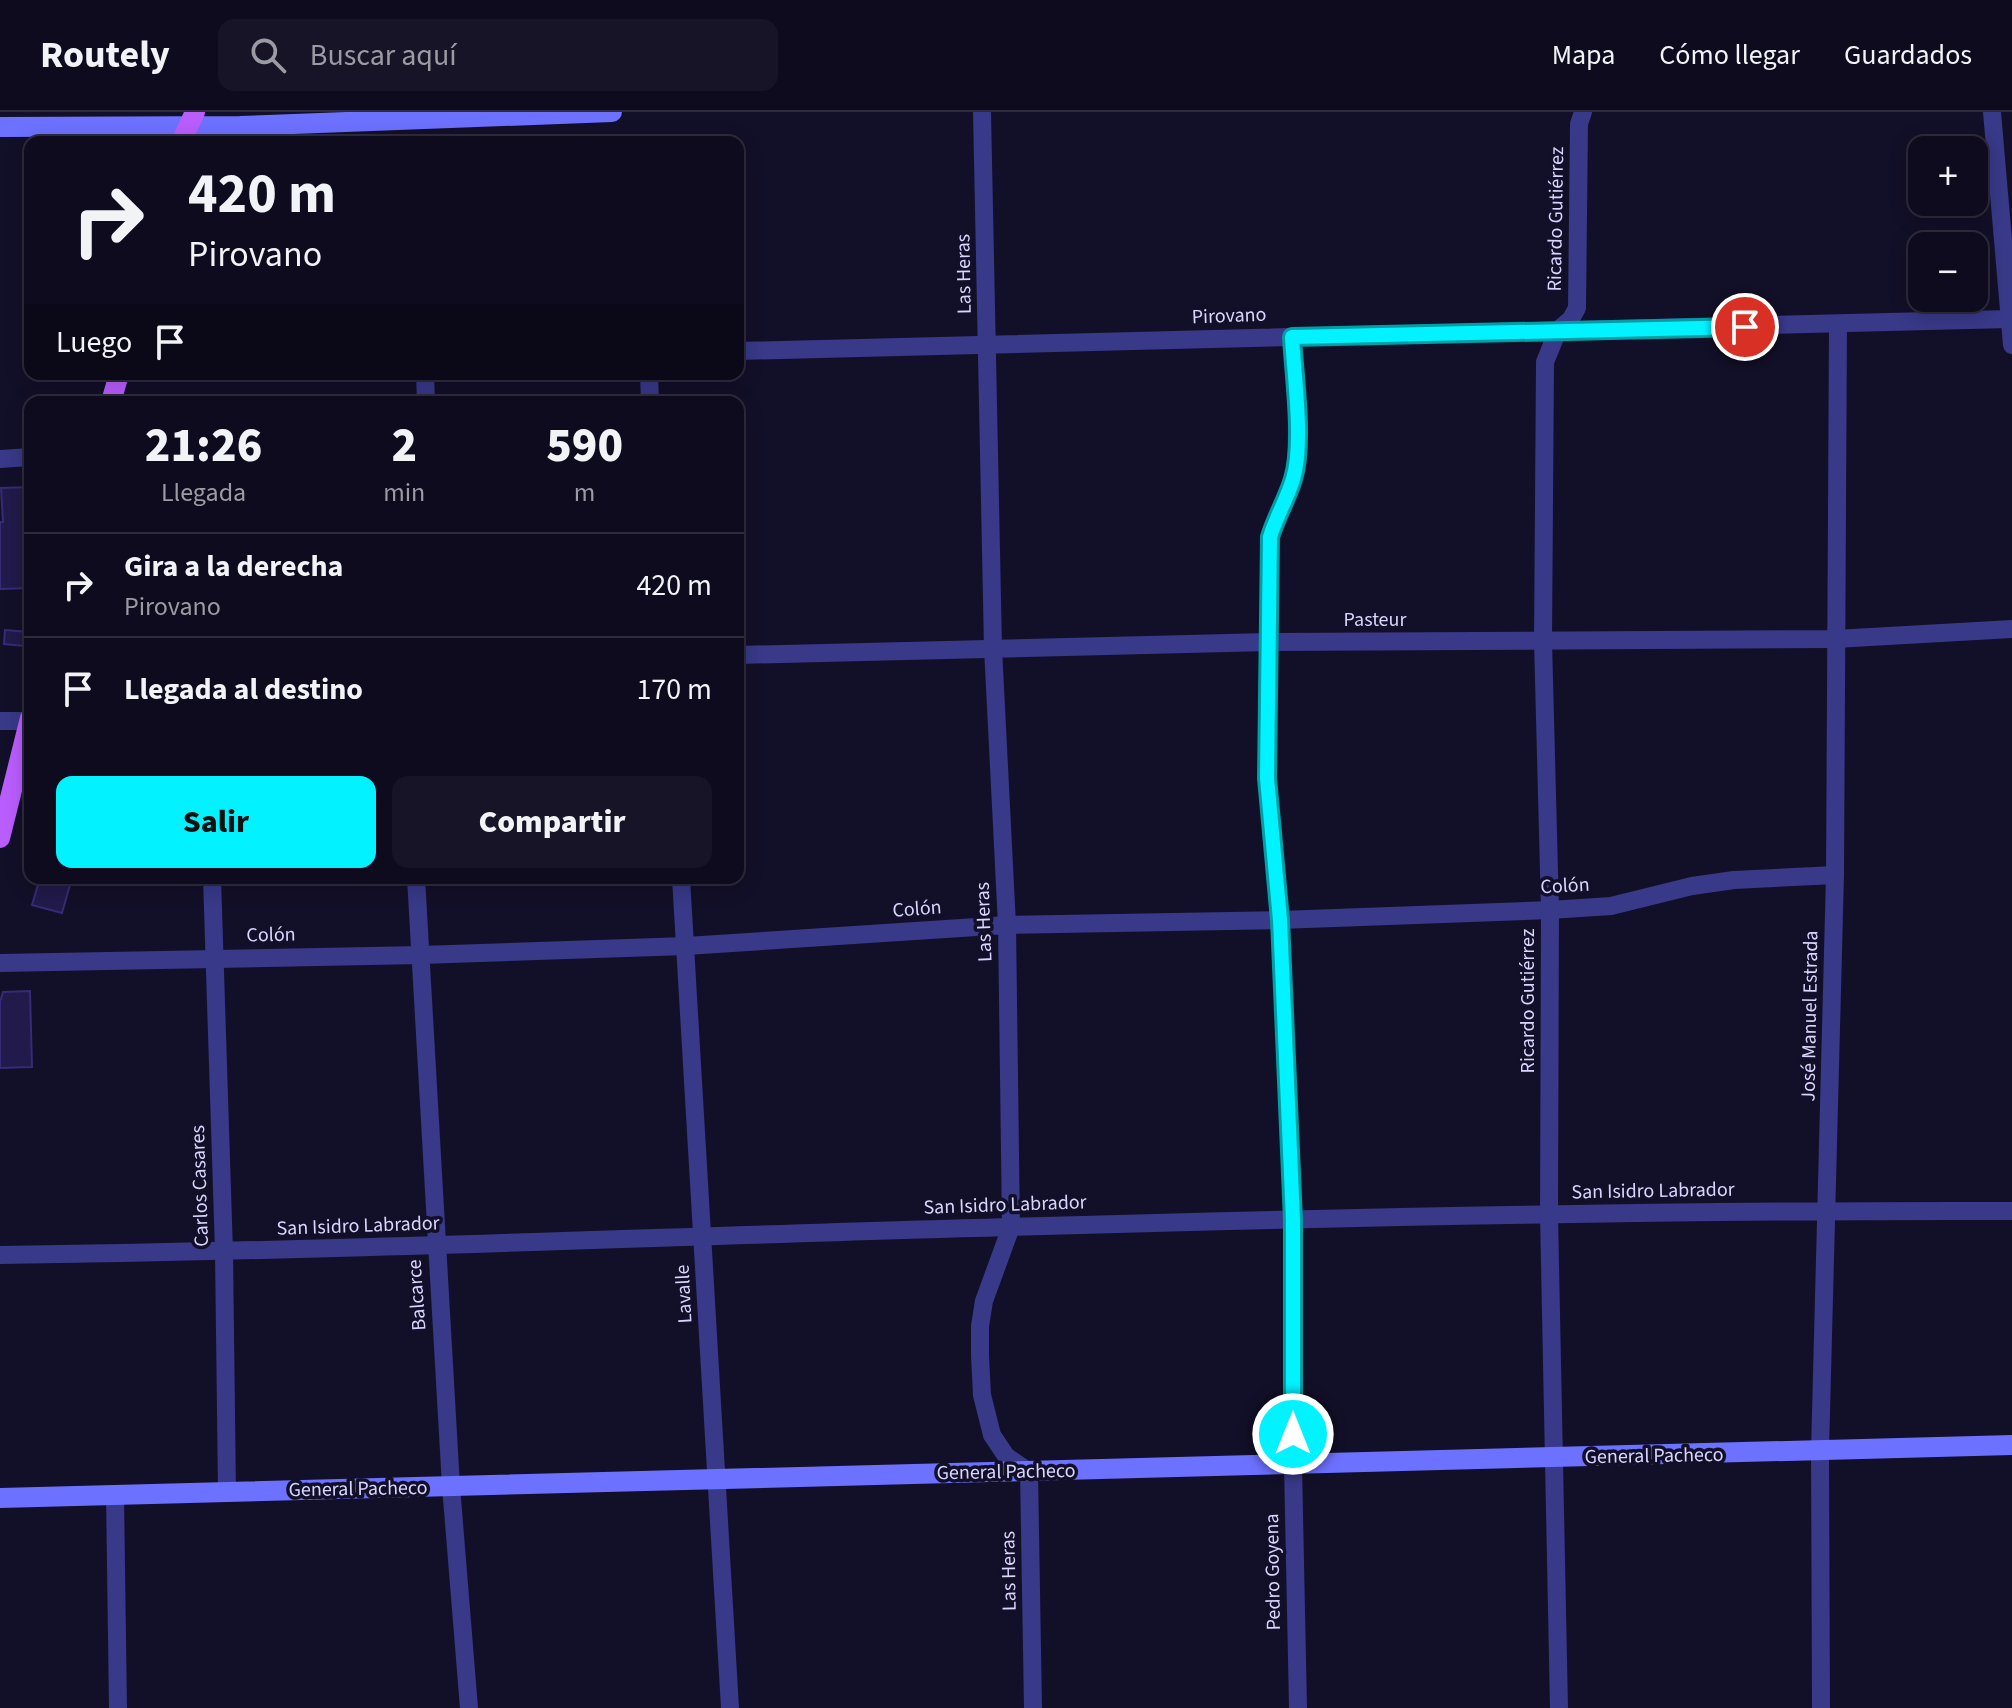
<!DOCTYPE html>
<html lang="es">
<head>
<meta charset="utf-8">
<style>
	:root { --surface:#0e0b1e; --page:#171427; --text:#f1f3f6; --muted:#9b9ba4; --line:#2e2b3c; --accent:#02f3ff }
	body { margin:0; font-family:"Source Sans 3",sans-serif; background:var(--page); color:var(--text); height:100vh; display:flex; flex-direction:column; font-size:30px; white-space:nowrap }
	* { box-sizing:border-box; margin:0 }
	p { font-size:26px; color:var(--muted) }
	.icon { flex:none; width:44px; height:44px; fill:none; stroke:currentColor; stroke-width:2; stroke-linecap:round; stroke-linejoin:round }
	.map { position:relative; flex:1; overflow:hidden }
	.sheet { position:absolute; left:24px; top:284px; width:720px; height:488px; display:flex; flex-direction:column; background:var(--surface); border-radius:16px; box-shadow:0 4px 20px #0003,0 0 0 2px var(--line) }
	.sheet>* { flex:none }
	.banner { position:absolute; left:24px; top:24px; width:720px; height:244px; border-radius:16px; box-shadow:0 4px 20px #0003,0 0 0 2px var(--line); background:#0e0b1e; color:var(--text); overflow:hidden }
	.buttons { position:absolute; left:1908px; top:24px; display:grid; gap:16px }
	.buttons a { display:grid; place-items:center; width:80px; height:80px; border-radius:16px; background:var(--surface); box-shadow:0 4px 20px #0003,0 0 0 2px var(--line); font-size:40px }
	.pin { position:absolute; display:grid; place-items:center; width:68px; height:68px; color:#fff; margin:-34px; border:4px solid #fff; border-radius:50%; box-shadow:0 2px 8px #0007 }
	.me { position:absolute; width:88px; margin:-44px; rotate:0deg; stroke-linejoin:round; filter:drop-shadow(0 0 6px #0008) }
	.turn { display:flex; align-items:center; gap:28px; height:168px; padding:0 32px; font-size:36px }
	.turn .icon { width:104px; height:104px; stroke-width:2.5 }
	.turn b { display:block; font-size:56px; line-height:68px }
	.then { display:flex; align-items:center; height:76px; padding:0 32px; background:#0003; gap:16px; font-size:30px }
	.eta { display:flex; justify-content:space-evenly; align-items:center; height:136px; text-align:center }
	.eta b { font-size:48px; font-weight:800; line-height:56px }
	.button { display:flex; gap:16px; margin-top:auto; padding:16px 32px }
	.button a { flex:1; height:92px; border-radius:16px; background:var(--accent); color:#111; font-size:32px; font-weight:800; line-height:92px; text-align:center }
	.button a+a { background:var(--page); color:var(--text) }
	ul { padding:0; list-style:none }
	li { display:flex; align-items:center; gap:24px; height:104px; padding:0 32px; border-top:2px solid var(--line) }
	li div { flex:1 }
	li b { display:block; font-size:30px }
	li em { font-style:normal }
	header { display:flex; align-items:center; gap:48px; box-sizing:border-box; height:112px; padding:0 40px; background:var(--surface); border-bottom:2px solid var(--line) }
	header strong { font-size:38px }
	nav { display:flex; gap:44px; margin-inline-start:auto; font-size:28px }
	.search { width:560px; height:72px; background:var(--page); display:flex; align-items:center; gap:20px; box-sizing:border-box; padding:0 28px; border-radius:16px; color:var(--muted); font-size:30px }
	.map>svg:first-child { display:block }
</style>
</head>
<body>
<header>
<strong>Routely</strong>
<div class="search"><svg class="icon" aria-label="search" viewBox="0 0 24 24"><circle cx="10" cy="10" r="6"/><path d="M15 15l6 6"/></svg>Buscar aquí</div>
<nav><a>Mapa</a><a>Cómo llegar</a><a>Guardados</a></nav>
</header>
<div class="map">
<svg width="2012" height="1596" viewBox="0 0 2012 1596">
	<rect width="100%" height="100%" fill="#120f28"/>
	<g fill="#211a4a" stroke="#362b76" stroke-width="2">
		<polygon points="30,375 30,476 0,477 0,410 3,410 1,376"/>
		<polygon points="5,518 29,520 24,534 4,532"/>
		<polygon points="40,766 72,766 62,801 32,793"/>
		<polygon points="30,879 32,955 0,956 0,890 3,880"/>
	</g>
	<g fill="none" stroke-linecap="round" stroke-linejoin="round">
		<g stroke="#383988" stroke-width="18">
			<polyline points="982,0 993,536 1007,813 1011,1115 984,1189 980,1214 980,1244 982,1283 992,1323 1006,1344 1029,1360 1033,1596"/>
			<polyline points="1992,0 2012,233"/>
			<path d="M1292,225c2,37 11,108 1,142 -6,20 -17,38 -23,58l-3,241 13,142 13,300v245l5,243"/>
			<polyline points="738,239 2009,207"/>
			<polyline points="425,262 426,290"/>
			<polyline points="649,262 650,290"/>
			<polyline points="0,347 30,345"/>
			<polyline points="738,543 1268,530 1835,527 2012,517"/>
			<polyline points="0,609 29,609"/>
			<polyline points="212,766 224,1140 227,1380"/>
			<polyline points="416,766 451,1374 469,1596"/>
			<polyline points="681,766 730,1596"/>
			<polyline points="0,851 421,843 686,834 1007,813 1280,808 1550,798 1611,794 1692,774 1734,768 1835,763"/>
			<path d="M0,1143c337,-4 674,-19 1011,-28 333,-10 667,-17 1001,-16"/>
			<polyline points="115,1383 118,1596"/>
			<polyline points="1559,1596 1549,1103 1550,798 1543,529 1545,250 1558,218 1571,207 1577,196 1579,12 1583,0"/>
			<polyline points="1821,1596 1820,1339 1835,763 1838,213"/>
		</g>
		<g stroke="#6d71ff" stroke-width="20">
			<polyline points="0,15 240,14 612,0"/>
			<polyline points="0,1386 2012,1333"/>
		</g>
		<g stroke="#ba5dff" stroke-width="20">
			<polyline points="181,30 195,0"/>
			<polyline points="111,290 119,262"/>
			<polyline points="0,726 30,606"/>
		</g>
	</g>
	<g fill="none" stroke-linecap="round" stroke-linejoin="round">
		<defs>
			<path id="route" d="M1293,1322v-214l-13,-300 -13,-142 3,-241c6,-20 17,-38 23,-58 11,-36 1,-103 -1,-142l453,-10"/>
		</defs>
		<use href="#route" stroke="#019ea6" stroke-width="20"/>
		<use href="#route" stroke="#02f3ff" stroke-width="14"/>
	</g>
	<g text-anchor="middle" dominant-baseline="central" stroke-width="7" stroke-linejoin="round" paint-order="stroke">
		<g font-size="20" fill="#d8d6ff" stroke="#120f28">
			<text transform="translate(1556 107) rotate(-89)">Ricardo Gutiérrez</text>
			<text transform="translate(964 162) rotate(-91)">Las Heras</text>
			<text transform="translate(1229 204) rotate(-2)">Pirovano</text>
			<text x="1375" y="508">Pasteur</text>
			<text transform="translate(1565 774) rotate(-3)">Colón</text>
			<text transform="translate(917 797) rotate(-4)">Colón</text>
			<text transform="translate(984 810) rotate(-92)">Las Heras</text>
			<text transform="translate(271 823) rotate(-1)">Colón</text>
			<text transform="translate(1528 889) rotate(-90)">Ricardo Gutiérrez</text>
			<text transform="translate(1810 904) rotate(-89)">José Manuel Estrada</text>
			<text transform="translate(200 1074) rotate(-92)">Carlos Casares</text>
			<text transform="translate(1653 1079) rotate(-1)">San Isidro Labrador</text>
			<text transform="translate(1005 1093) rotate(-2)">San Isidro Labrador</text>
			<text transform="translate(358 1114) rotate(-2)">San Isidro Labrador</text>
			<text transform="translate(684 1182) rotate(-93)">Lavalle</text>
			<text transform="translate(417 1183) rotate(-94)">Balcarce</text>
			<text transform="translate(1654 1344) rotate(-1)">General Pacheco</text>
			<text transform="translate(1006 1360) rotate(-1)">General Pacheco</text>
			<text transform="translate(358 1377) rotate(-1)">General Pacheco</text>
			<text transform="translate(1009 1459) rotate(-91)">Las Heras</text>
			<text transform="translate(1273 1460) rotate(-91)">Pedro Goyena</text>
		</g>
	</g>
</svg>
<div class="buttons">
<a>+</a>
<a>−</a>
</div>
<div class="pin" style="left:1745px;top:215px;background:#d93025"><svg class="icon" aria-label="arrive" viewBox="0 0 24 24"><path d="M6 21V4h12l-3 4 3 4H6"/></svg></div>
<svg class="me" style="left:1293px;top:1322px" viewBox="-20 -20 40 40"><circle r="17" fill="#02f3ff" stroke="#fff" stroke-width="3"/><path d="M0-11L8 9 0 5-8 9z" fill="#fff"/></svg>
<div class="banner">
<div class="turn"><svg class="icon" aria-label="right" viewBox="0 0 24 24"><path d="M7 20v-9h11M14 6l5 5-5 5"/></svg><div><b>420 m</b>Pirovano</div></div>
<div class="then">Luego<svg class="icon" aria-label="arrive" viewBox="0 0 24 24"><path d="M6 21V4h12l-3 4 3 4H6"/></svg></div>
</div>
<section class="sheet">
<div class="eta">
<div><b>21:26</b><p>Llegada</p></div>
<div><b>2</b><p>min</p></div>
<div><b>590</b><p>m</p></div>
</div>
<ul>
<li><svg class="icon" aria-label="right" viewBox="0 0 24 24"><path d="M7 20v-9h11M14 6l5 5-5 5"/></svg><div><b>Gira a la derecha</b><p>Pirovano</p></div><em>420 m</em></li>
<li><svg class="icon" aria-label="arrive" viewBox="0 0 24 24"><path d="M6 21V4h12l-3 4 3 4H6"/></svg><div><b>Llegada al destino</b></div><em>170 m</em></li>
</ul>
<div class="button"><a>Salir</a><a>Compartir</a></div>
</section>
</div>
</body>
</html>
